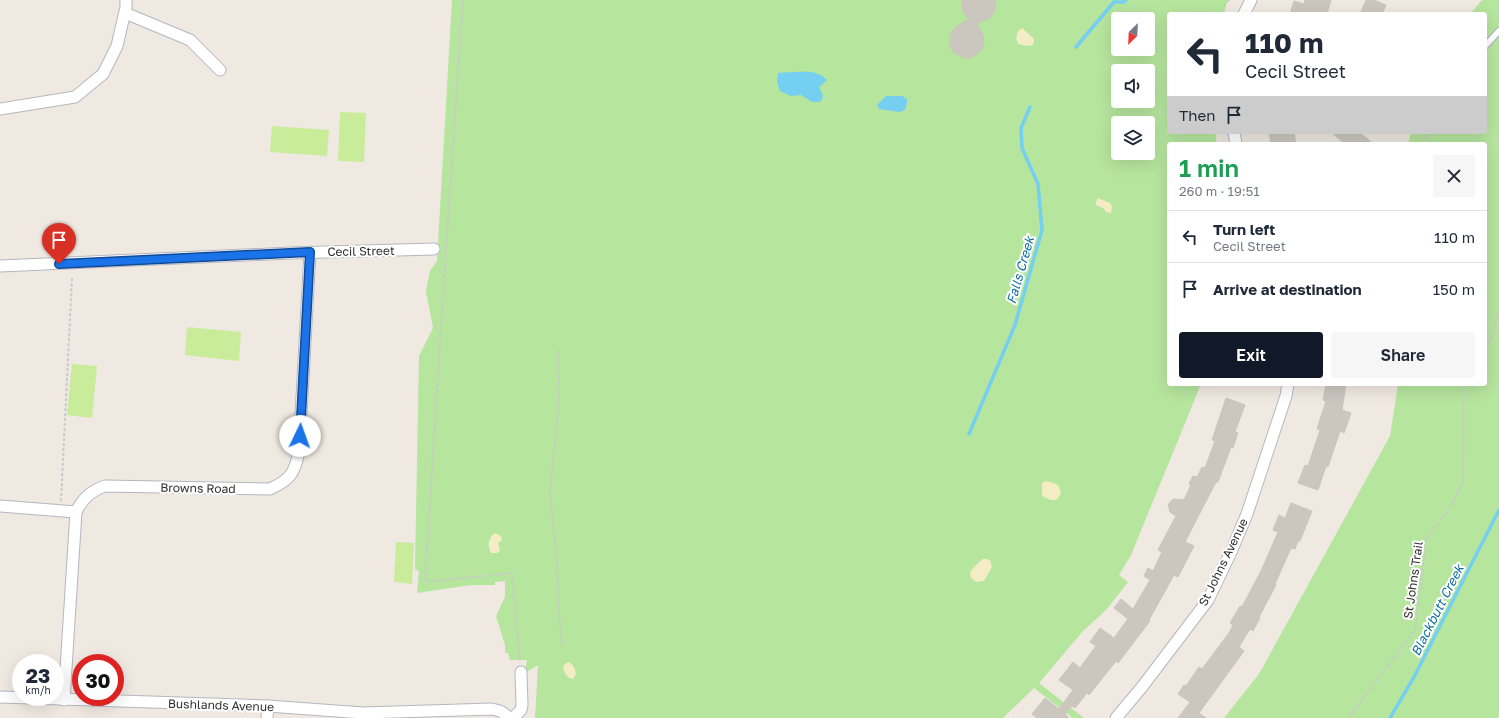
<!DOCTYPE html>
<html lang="en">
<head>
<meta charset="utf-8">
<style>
	:root { --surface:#fff; --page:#f6f6f7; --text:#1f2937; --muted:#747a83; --line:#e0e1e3; --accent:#111827 }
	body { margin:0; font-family:"Golos Text",sans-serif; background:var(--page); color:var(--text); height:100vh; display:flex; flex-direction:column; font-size:15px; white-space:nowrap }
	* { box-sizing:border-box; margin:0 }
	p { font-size:13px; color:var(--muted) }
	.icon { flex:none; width:22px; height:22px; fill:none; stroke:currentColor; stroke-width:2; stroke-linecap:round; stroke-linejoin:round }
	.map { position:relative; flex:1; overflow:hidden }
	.panel { position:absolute; left:1167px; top:142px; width:320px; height:244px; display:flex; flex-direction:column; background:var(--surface); border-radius:4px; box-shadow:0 4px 16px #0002 }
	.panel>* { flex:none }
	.hud { position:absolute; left:1167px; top:12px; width:320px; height:122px; border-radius:4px; box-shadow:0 4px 16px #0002; background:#fff; color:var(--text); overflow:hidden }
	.needle { width:26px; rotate:204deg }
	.controls { position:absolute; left:1111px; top:12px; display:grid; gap:8px }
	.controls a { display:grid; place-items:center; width:44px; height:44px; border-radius:4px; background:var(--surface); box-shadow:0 4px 16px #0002; font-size:20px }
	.speed { position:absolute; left:12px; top:654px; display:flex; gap:8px; font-size:20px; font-weight:700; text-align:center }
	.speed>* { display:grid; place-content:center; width:52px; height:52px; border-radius:50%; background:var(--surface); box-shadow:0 4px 16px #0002; line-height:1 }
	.speed small { font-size:10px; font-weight:400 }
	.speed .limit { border:6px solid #d22; background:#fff; color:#111 }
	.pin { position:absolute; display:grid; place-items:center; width:34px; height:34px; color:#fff; margin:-41px -17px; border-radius:50% 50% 50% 0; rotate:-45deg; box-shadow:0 0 4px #0007 }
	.pin .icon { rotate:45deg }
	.me { position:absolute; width:44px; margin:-22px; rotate:3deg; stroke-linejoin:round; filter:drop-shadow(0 0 3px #0008) }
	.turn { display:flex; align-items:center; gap:14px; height:84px; padding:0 12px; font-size:18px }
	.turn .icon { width:52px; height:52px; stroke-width:2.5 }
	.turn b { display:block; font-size:28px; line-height:34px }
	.then { display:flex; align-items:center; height:38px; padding:0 12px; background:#0003; gap:8px; font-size:15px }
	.round { display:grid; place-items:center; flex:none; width:42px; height:42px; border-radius:4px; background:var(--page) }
	.overview { display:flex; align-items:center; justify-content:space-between; height:68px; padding:0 12px }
	h1 { font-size:24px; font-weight:600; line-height:30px; color:#1e9e55 }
	.button { display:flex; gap:8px; margin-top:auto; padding:8px 12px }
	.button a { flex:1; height:46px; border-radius:4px; background:var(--accent); color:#fff; font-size:16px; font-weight:600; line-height:46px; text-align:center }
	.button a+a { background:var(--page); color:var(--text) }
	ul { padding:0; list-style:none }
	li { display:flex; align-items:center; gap:12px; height:52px; padding:0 12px; border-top:1px solid var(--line) }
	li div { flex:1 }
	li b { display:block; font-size:15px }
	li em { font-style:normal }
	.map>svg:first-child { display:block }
</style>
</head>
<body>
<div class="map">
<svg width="1499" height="718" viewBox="0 0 1499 718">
	<rect width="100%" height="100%" fill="#efe9e1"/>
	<g fill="#b6e59e" fill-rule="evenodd">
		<path d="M452,0h777l-3,5 -2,9h-55v118h46l2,12h-48v240h32l-70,171 -12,20 9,7 -22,28 -23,21 -44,52 45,35h-11l-39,-30 -31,30h-468l3,-53 -13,8 2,-13h-17l-2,-7h-3v-8l-9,-29 9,-19v-16l-10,1v3h-24l-54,8 2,-22 -4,-2 4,-213 14,-28 -7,-37 4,-20 7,-10zM1118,19h30v30h-30zM1118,71h30v30h-30zM1118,123h30v30h-30z"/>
		<polygon points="1482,0 1499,0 1499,718 1224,718 1259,674 1390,436 1398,384 1485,384 1485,144 1408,144 1411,132 1485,132 1485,14 1470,14"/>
	</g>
	<g fill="#f3ecc5">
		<polygon points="1022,28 1034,39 1033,45 1026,46 1018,44 1016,38 1018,31"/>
		<polygon points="1098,198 1110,203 1112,206 1111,213 1106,212 1103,208 1096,205 1096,202"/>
		<path d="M1045,481c9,2 15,2 16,13l-5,6h-5l-9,-4v-13z"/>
		<path d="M495,533l6,3 1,4 -4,3 2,7 -2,3h-7c-4,-8 -3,-15 4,-20z"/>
		<polygon points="983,559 987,559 990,560 992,567 984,581 976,582 971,578 970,572 977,564"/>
		<path d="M568,662c5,2 7,6 8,12l-3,5c-7,-1 -9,-7 -10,-13z"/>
	</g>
	<g fill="#c9ec9a">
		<polygon points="340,112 366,113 364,162 338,161"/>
		<polygon points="272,126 329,130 327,156 270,152"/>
		<polygon points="187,327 241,332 239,361 185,355"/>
		<polygon points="72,364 97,366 92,418 67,415"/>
		<polygon points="396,542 414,543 412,584 394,582"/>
	</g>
	<g fill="#75cff0">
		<path d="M794,72c14,0 22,-2 33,8l-8,7 4,9 -2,5 -3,1h-6l-11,-7 -10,1 -11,-5 -3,-9 1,-9z"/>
		<polygon points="886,96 902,96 907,99 907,103 905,110 899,112 879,109 877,105"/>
	</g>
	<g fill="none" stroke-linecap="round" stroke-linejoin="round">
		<g stroke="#75cff0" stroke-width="3.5">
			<polyline points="1076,47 1114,2 1124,2 1126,0"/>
			<polyline points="969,434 1015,325 1042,230 1038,184 1022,148 1021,128 1030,107"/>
			<polyline points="1390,718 1414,677 1499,510"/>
		</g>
	</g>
	<g fill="#cbc7bf" stroke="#cbc5ba">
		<polygon points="962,0 996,0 995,10 992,15 988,19 977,23 983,36 984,42 980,52 970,58 965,58 954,53 949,43 952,32 956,27 969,19 963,12"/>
		<polygon points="1305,0 1331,0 1327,14 1290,14 1294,1 1304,4"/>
		<polygon points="1366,0 1374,0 1386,5 1382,14 1360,14"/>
		<polygon points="1269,132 1294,132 1296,144 1271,144"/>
		<polygon points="1331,132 1359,132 1374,144 1345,144"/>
		<polygon points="1326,384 1346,384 1342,410 1351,413 1344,433 1340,431 1328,467 1326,466 1318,490 1298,483 1305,465 1308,466 1320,430 1317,429 1326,401 1323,400"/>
		<polygon points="1226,398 1245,405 1235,432 1238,433 1233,448 1231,447 1218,482 1216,482 1185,542 1194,546 1178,577 1174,575 1149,620 1150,621 1118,663 1116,661 1089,695 1087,693 1075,708 1072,706 1065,714 1069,718 1037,718 1032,714 1045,698 1059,709 1073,690 1059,680 1073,662 1080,668 1096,646 1090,642 1100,628 1114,638 1128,619 1114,608 1121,599 1133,609 1150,580 1144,576 1148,568 1153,571 1162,552 1158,550 1176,516 1170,512 1168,505 1171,501 1174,499 1184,500 1191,485 1189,484 1193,476 1197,477 1202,467 1205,468 1215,441 1212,440"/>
		<polygon points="1291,503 1312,511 1300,541 1298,541 1295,549 1291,548 1275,584 1276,585 1259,617 1260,618 1253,631 1250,629 1239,647 1244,651 1199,713 1206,718 1178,718 1190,702 1178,694 1184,685 1186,686 1199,667 1202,669 1229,633 1233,625 1230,623 1240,606 1242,607 1262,569 1278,532 1273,530 1279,515 1285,518"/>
	</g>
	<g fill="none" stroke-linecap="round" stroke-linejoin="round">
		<defs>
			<polyline id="lane" points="1485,46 1499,31"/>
			<g id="street">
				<polyline points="125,13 190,40 220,70"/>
				<polyline points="1244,14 1251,0"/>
				<polyline points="0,109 75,97 103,74 117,46 126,7 126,0"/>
				<polyline points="1234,132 1236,144"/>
				<polyline points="0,266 291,253 434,249"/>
				<polyline points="0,506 76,512"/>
				<polyline points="0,697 268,706 363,713 492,709 500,711 510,718"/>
				<path d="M64,700l12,-188c7,-14 15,-21 29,-26l165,3c20,-9 25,-16 29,-38l11,-199"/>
				<polyline points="267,718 268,706"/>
				<polyline points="513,718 521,710 522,705 521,672"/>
				<polyline points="1116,718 1142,687 1208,600 1231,552 1247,514 1286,396 1288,384"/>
			</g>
		</defs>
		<use href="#lane" stroke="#b4b7c1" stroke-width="8"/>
		<use href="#street" stroke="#b4b7c1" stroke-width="13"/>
		<g stroke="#c9c9c9" stroke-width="2" stroke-dasharray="3 2" stroke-linecap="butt">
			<polyline points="1228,0 1230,0"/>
			<polyline points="1420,132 1433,144"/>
			<polyline points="446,248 463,0"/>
			<polyline points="446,249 425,582 512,573 520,662"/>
			<polyline points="1485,347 1490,341 1499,313"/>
			<polyline points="558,351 559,401 550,493 557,563 558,602 562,646"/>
			<polyline points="61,501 72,278"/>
			<polyline points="1348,718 1415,630 1426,540 1451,506 1463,481 1464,390 1466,384"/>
		</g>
		<use href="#lane" stroke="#fff" stroke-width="5.5"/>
		<use href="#street" stroke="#fff" stroke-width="11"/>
	</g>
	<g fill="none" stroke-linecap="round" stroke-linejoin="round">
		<defs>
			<polyline id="route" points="59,264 310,252 300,436"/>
		</defs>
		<use href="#route" stroke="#114b97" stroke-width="10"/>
		<use href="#route" stroke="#1a73e8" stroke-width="7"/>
	</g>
	<g text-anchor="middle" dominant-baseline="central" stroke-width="4" stroke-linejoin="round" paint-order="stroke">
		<g font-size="12" fill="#2e2e2e" stroke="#fff">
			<text transform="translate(361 251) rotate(-1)">Cecil Street</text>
			<text transform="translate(198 488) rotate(1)">Browns Road</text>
			<text transform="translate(1223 562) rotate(-64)">St Johns Avenue</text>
			<text transform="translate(1413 580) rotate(-82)">St Johns Trail</text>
			<text transform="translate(221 705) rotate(2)">Bushlands Avenue</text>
		</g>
		<g font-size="13" font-style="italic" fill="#0d6fa3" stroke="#fff">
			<text transform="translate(1020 270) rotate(-74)">Falls Creek</text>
			<text transform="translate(1437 610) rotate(-63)">Blackbutt Creek</text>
		</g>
	</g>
</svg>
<div class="controls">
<a><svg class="needle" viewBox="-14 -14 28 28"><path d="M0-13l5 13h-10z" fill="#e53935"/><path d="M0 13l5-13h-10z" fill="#747a83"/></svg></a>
<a><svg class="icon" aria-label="sound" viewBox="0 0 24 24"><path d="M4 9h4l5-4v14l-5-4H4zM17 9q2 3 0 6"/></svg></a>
<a><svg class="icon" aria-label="layers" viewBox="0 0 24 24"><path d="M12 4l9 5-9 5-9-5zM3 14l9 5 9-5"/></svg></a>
</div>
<div class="speed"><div>23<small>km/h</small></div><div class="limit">30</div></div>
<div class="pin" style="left:59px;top:264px;background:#d93025"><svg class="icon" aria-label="arrive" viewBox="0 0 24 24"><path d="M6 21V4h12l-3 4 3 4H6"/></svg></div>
<svg class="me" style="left:300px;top:436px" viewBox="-20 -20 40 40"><circle r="19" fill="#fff"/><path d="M0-13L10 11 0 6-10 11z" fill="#1a73e8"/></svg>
<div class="hud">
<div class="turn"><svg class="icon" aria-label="left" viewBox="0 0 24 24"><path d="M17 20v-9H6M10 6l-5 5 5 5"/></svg><div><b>110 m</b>Cecil Street</div></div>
<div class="then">Then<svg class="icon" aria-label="arrive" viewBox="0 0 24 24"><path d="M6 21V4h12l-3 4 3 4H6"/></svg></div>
</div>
<section class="panel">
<div class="overview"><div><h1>1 min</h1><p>260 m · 19:51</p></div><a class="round"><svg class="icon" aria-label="close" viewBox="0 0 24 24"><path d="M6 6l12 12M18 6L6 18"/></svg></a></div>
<ul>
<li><svg class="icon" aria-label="left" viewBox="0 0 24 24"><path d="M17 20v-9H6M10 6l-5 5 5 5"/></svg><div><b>Turn left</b><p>Cecil Street</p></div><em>110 m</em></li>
<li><svg class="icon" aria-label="arrive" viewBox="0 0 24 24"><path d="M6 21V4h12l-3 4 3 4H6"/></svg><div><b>Arrive at destination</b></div><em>150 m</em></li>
</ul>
<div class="button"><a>Exit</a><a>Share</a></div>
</section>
</div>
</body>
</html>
